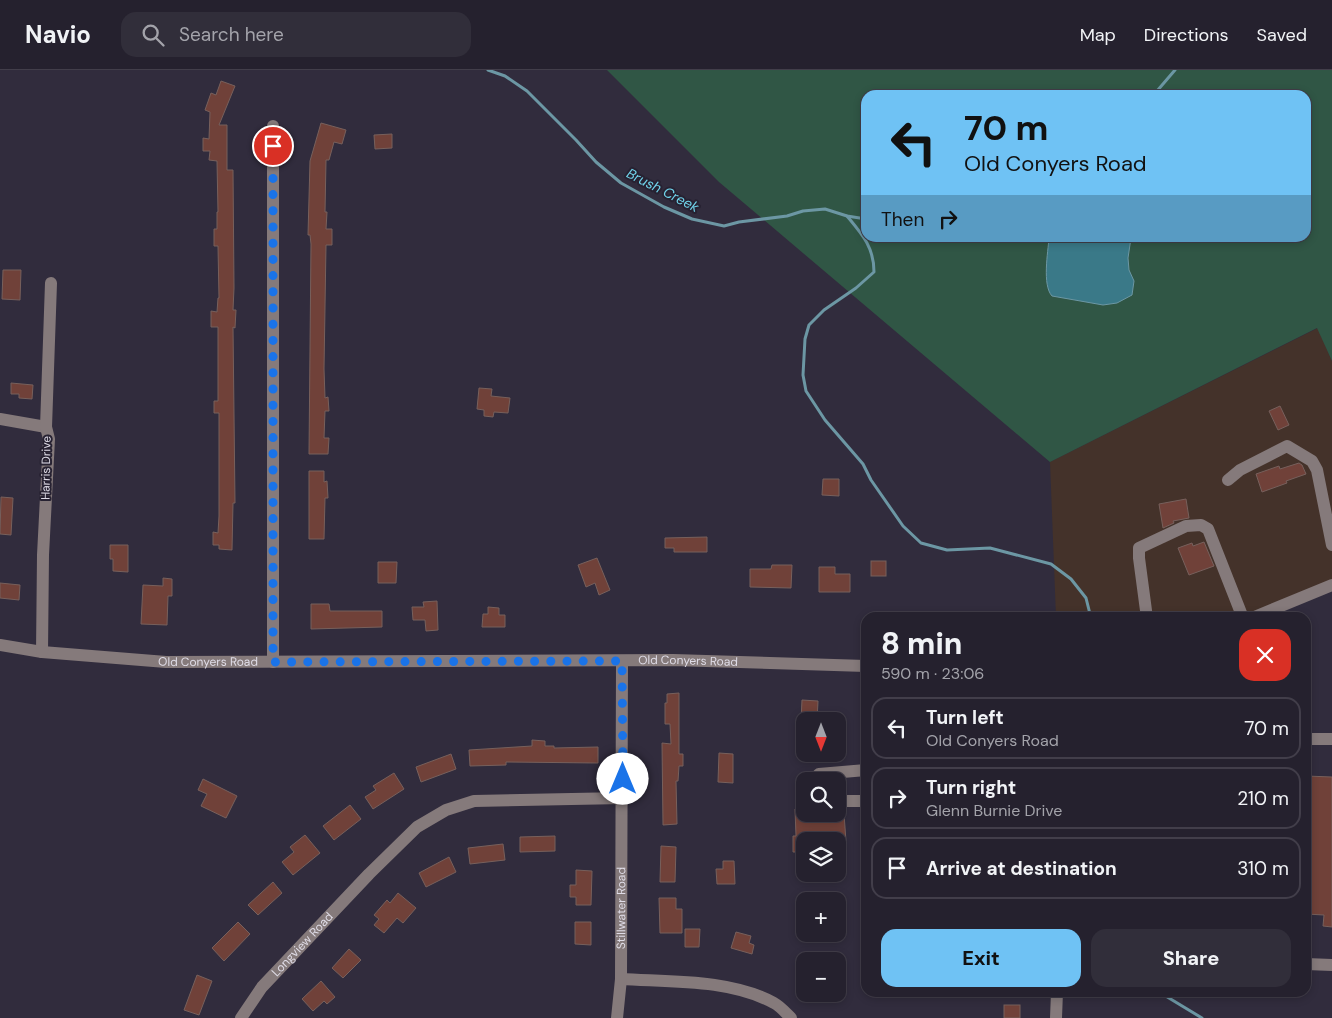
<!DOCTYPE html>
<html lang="en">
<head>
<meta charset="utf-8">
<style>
	:root { --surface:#25212e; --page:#312e3a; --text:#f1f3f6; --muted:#a3a3aa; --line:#423e4a; --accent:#6fc2f4 }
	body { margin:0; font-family:"DM Sans",sans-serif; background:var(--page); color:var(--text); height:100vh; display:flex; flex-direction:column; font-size:19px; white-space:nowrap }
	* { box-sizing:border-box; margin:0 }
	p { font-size:16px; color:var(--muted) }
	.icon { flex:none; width:28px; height:28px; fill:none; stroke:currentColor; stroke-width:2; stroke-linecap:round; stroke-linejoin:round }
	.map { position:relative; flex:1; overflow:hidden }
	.panel { position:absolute; left:861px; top:542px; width:450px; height:385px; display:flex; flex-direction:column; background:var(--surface); border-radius:15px; box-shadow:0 2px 8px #0003,0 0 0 1px var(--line) }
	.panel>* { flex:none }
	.top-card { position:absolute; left:861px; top:20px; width:450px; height:152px; border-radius:15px; box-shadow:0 2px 8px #0003,0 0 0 1px var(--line); background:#6fc2f4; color:#111; overflow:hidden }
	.needle { width:32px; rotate:180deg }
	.fabs { position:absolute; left:796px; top:642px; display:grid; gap:10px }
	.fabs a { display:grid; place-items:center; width:50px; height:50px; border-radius:10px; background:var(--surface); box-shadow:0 2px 8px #0003,0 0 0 1px var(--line); font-size:25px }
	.pin { position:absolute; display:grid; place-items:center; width:42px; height:42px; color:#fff; margin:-21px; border:2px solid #fff; border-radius:50%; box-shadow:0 1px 5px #0007 }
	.me { position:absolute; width:55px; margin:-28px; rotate:0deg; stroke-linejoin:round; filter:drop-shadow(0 0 4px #0008) }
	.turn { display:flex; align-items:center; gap:18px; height:105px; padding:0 20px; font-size:22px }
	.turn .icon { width:65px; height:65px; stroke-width:2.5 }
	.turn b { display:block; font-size:35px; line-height:42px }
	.then { display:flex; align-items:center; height:48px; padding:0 20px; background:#0003; gap:10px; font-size:19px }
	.round { display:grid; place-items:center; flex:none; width:52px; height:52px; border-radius:15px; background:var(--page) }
	.head { display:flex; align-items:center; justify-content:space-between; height:85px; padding:0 20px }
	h1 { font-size:30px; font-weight:800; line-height:38px }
	.cta { display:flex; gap:10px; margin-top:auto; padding:10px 20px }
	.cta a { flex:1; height:58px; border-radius:15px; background:var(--accent); color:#111; font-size:20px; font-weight:800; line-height:58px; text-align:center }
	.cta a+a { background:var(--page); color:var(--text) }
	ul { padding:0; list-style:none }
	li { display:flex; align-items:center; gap:15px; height:62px; margin:0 10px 8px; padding:0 10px; border:2px solid var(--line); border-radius:15px }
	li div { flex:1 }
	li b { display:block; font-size:19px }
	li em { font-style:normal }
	header { display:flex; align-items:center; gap:30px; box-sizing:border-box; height:70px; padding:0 25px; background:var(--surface); border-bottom:1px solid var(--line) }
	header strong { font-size:24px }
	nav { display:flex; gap:28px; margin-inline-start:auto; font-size:18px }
	.search { width:350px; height:45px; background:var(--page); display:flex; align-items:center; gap:12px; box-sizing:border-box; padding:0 18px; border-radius:15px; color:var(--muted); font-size:19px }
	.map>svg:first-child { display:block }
</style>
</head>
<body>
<header>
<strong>Navio</strong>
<div class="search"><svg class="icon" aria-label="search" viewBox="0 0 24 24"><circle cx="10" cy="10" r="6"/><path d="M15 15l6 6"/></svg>Search here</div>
<nav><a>Map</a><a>Directions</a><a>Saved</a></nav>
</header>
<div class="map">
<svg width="1332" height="948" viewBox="0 0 1332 948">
	<rect width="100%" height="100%" fill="#312c3d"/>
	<polygon fill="#44322a" points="1318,258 1332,291 1332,517 1251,547 1056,547 1050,392"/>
	<path fill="#305645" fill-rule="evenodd" d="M607,0h725v291l-15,-33 -267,134 -331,-280zM866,25h440v143h-440z"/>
	<path fill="#3a7988" stroke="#6c97a4" d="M1049,168h82l-3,20 1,12 5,11 -2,14 -15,8 -14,2 -51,-9c-10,-11 -4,-44 -3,-58z"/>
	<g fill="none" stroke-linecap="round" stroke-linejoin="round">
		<g stroke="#6c97a4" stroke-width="3">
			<polyline points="488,0 505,6 527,21 576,70 596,92 621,113 664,137 692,149 724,156 739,152 787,146 803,141 825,139 847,146 866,149"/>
			<polyline points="1156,25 1157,21 1175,0"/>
			<path d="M847,146c15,18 27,31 27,56l-18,16 -32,22 -15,15 -4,14 -2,36 3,16 19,29 38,44 8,16 32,46 18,17 26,7 43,-2 61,16 20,15 15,19 5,20"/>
			<polyline points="1159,922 1202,948"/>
		</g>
	</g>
	<g fill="#704139" stroke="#77605c">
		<polygon points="221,11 235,16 219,55 227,55 227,100 233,100 234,218 233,240 236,240 235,258 233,257 235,433 233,433 232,480 219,479 219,475 213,475 213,462 218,463 219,446 219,343 214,343 214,331 218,331 218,257 211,257 211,241 217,242 218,228 219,228 218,176 214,176 214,159 217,159 217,142 218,142 217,91 209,90 210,81 203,81 203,68 209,69 210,42 205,40 211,23 216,25"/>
		<polygon points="321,53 346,60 342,74 334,72 329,90 326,90 325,142 327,142 326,159 332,159 332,175 326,175 324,299 325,328 328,327 329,341 325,341 324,368 329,368 328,384 309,384 311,174 310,165 308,165 310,91"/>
		<polygon points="392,64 392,78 375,79 374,65"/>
		<polygon points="3,200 21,200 20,230 2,229"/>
		<polygon points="11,313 33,315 32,329 19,328 19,324 11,324"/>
		<polygon points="479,318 492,319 491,326 510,328 508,343 494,342 493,347 484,346 484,340 477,339"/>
		<polygon points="1280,336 1289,355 1278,360 1269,341"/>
		<polygon points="1299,393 1302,395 1306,404 1286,411 1287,413 1262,422 1256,404 1279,396 1280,399"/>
		<polygon points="309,401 324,401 324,412 327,411 328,428 325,428 324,469 309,469"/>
		<polygon points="823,409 839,409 839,426 822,425"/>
		<polygon points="1,427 13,428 11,465 0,464"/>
		<polygon points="1186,429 1189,448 1173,451 1174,453 1163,458 1159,434"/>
		<polygon points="707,467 707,482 674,482 674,478 665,478 665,468"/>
		<polygon points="1204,472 1214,496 1189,505 1178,478 1192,473 1193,476"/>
		<polygon points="110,475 128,475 128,502 113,501 113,489 110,489"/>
		<polygon points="597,488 610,520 599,525 595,513 586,517 578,495"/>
		<rect x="871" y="491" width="15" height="15"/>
		<polygon points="378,492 397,492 396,513 378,513"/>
		<polygon points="772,495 792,495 791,518 750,517 750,499 771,499"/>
		<polygon points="819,497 835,497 835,504 850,504 850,522 819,522"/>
		<polygon points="163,508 172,509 172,526 168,526 167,555 141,554 143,515 163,516"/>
		<polygon points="0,513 20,515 19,530 0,528"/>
		<polygon points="437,531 438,560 426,561 425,550 413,550 412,537 424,537 423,532"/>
		<polygon points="311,534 329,534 330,541 382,541 382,557 311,559"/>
		<polygon points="488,537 499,538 499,545 505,545 505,557 482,557 483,544 488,544"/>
		<polygon points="679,623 679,684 683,684 683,696 679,696 678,711 676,711 677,754 663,755 662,673 671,674 670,654 665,654 665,633 667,633 667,624"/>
		<polygon points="802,630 818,631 817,651 801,651"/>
		<polygon points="532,670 545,671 545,676 554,676 554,678 598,677 598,693 506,692 506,695 470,696 469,680 532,676"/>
		<polygon points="719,683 733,684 733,713 718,712"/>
		<polygon points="451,684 456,699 421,712 416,697"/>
		<polygon points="394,703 404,719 373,739 365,727 376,720 373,716"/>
		<polygon points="1306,706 1332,707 1332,857 1323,856 1324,845 1306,844"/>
		<polygon points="203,709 237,726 226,748 201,736 207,724 198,720"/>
		<polygon points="350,735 361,749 334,770 323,756"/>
		<polygon points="795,739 805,739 805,744 844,744 846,771 805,771 805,782 793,782 793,766 796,766"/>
		<polygon points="305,765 320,783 293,805 282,792 294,782 290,777"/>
		<polygon points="555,766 555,781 520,782 520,767"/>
		<polygon points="503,774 505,790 470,794 468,778"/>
		<polygon points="661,776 676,777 675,812 660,812"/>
		<polygon points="449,787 456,802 426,817 419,803"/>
		<polygon points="723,791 734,791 735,814 717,814 716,799 723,799"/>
		<polygon points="576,800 592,801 591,835 576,835 576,827 570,827 570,815 576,815"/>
		<polygon points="273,812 282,823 258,845 248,835"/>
		<polygon points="398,823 416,838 403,853 397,848 384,863 374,855 379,849 374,845 387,830 390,833"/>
		<polygon points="659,828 676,828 676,839 682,839 682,863 660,863"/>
		<polygon points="238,852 250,864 224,891 212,878"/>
		<polygon points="575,852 591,852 591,875 575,874"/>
		<polygon points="685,859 700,859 699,877 685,877"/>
		<polygon points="736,862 751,866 749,873 754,875 752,884 731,878"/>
		<polygon points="349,879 361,890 343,908 332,898"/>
		<polygon points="197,905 212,911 199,945 184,940"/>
		<polygon points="321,911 335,927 327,934 324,931 313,941 302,929"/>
		<rect x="1004" y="935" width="16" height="13"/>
	</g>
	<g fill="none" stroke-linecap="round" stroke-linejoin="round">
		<g stroke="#857a7b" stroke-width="12">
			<polyline points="273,56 273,592"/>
			<polyline points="0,349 46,357"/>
			<polyline points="1228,410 1240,400 1287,376 1312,391 1317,400 1332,475"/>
			<polyline points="1147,548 1139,488 1139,478 1186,456 1201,455 1208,459 1243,548"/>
			<polyline points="1252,548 1332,515"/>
			<path id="s1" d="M0,575l42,7 124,10 507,-2 193,6"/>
			<polyline points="42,582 43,485 49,369 46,357 51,213"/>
			<polyline points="1306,669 1332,669"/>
			<polyline points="812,711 819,704 866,700"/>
			<polyline points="844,731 866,731"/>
			<polyline points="1306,894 1332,895"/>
			<path d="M621,909c49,3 109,0 153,24 6,3 12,10 17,15"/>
			<path id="s2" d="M241,948l21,-31 107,-113 48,-47 29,-17 28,-9 149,-3"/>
			<path id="s3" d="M617,948l4,-39 1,-318"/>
			<polyline points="1056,948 1057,922"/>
		</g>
	</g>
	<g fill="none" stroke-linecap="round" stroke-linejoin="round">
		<polyline stroke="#1a73e8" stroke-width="9" stroke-dasharray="0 16.2" points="273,76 273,592 622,591 623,709"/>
	</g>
	<g text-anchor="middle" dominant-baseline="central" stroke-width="4" stroke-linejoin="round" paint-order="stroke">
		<g font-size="12" fill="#dfdce7" stroke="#272232">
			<text transform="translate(46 398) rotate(-89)">Harris Drive</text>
			<text stroke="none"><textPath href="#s1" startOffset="209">Old Conyers Road</textPath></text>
			<text stroke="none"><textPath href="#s1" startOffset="689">Old Conyers Road</textPath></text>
			<text stroke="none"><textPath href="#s3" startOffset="110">Stillwater Road</textPath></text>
			<text stroke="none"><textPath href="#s2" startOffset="96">Longview Road</textPath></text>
		</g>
		<g font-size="14" font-style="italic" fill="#70d3ea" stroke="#272232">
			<text transform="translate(663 120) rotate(27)">Brush Creek</text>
		</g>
	</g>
</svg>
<div class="fabs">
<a><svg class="needle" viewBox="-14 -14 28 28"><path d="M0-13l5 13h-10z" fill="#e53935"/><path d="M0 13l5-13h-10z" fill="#a3a3aa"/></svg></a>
<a><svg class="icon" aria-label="search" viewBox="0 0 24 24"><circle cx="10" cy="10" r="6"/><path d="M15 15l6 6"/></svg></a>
<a><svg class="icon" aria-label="layers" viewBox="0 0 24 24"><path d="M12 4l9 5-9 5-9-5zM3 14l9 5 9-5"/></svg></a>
<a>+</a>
<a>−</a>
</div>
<div class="pin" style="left:273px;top:76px;background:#d93025"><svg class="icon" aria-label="arrive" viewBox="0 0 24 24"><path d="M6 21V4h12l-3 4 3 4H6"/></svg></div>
<svg class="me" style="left:623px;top:709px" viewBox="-20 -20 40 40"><circle r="19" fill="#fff"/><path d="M0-13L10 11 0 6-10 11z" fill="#1a73e8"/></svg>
<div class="top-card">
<div class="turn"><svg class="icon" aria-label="left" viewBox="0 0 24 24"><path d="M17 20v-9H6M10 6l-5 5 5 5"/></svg><div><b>70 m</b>Old Conyers Road</div></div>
<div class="then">Then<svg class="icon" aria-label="right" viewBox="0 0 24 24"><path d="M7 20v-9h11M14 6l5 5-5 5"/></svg></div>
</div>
<section class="panel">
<div class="head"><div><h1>8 min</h1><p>590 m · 23:06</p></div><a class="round" style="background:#d93025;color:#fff"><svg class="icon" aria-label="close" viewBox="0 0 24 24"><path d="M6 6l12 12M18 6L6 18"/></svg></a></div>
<ul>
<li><svg class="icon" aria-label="left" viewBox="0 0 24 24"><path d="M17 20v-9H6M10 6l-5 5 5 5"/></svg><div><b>Turn left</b><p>Old Conyers Road</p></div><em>70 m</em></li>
<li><svg class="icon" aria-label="right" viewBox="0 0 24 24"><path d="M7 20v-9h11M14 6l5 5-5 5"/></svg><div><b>Turn right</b><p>Glenn Burnie Drive</p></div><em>210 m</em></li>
<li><svg class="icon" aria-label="arrive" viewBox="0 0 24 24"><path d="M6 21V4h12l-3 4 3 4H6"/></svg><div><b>Arrive at destination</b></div><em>310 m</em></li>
</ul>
<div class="cta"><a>Exit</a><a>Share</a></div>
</section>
</div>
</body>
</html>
